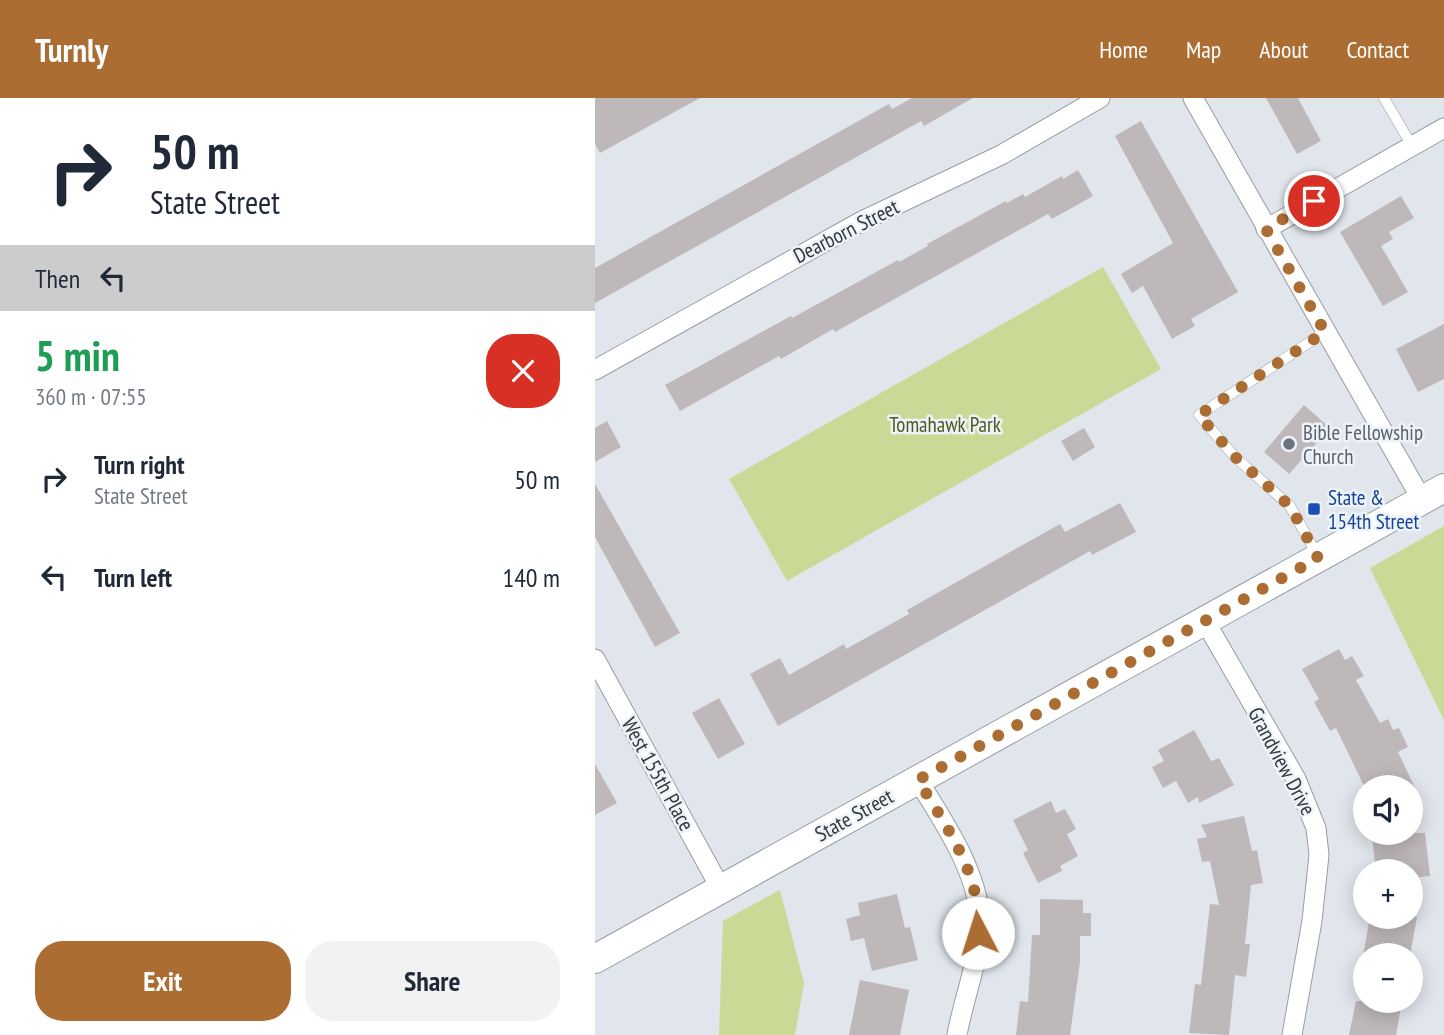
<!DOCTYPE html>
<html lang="en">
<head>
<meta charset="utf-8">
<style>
	:root { --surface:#fff; --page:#f2f2f3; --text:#1f2937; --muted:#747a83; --accent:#ac6d33 }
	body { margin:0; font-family:"PT Sans Narrow",sans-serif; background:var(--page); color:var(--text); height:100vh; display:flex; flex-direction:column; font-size:26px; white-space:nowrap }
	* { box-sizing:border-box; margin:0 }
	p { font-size:23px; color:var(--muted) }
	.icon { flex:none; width:38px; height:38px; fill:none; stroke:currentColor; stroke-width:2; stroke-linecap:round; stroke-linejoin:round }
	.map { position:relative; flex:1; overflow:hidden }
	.drawer { display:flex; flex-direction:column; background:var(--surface); width:595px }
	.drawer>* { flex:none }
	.hud { background:#fff; color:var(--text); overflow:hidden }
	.controls { position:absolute; left:758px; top:677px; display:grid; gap:14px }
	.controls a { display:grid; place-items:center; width:70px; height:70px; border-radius:50%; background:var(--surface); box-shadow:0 4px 18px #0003; font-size:35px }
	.pin { position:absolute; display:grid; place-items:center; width:60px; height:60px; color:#fff; margin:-30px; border:4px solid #fff; border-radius:50%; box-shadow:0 2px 7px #0007 }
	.me { position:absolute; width:77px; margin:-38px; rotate:355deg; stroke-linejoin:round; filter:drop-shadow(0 0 5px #0008) }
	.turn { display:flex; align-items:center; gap:24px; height:147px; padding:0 35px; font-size:32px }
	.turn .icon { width:91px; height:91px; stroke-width:2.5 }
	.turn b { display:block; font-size:49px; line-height:60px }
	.then { display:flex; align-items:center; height:66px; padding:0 35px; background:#0003; gap:14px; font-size:26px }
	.round { display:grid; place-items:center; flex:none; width:74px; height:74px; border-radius:28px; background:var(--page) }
	.overview { display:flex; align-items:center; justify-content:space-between; height:119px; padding:0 35px }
	h1 { font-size:42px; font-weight:600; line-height:52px; color:#1e9e55 }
	.cta { display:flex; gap:14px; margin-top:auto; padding:14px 35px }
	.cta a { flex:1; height:80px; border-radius:28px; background:var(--accent); color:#fff; font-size:28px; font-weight:600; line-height:80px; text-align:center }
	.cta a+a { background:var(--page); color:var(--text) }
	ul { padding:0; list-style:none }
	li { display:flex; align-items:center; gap:21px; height:98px; padding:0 35px }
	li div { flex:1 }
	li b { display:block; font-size:26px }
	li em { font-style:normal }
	header { display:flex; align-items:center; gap:42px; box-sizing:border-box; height:98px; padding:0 35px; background:var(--accent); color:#fff }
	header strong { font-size:33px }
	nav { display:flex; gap:38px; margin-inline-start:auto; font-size:24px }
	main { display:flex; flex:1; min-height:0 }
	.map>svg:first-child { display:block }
</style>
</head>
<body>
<header>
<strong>Turnly</strong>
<nav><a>Home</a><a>Map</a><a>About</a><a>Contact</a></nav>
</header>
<main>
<section class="drawer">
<div class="hud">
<div class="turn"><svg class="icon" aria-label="right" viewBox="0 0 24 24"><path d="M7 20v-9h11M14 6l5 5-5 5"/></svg><div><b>50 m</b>State Street</div></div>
<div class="then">Then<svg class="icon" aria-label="left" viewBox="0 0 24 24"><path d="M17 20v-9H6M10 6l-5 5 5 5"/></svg></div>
</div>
<div class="overview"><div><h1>5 min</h1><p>360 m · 07:55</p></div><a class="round" style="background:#d93025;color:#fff"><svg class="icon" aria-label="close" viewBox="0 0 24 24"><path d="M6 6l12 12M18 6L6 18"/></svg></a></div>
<ul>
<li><svg class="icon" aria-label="right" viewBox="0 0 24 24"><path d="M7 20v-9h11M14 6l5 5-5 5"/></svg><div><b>Turn right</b><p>State Street</p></div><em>50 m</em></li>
<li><svg class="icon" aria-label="left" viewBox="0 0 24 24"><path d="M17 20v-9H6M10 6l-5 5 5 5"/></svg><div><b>Turn left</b></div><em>140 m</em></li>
</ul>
<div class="cta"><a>Exit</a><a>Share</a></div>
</section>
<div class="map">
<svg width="849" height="937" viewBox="0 0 849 937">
	<rect width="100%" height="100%" fill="#e0e6ec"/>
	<g fill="#c8da96">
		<polygon points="508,169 566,271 192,483 134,381"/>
		<polygon points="849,428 849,622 775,470"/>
		<polygon points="185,792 209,885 200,937 124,937 128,823"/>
	</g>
	<g fill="#bfb8bb">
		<polygon points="0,0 105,0 5,55 0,46"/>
		<polygon points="317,0 378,0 329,28 326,23 0,205 0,170 294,6 297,11"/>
		<polygon points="671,0 703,0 726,43 702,56"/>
		<polygon points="546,23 643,194 596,221 600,228 577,241 548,188 537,195 526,176 578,145 520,38"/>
		<polygon points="483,72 498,98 457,121 453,116 240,234 238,231 186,261 184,258 85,313 70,287 196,218 197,220 303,162 304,164 333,148 332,146 411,103 412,105 428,96 430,99 467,78 468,81"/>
		<polygon points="806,98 819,120 794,134 798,141 786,148 813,194 788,208 745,134"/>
		<polygon points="849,226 849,281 823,294 801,251"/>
		<polygon points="709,307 735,330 694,376 669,354"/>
		<polygon points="12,323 26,349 0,364 0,330"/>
		<polygon points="489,330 500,349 478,363 466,343"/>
		<polygon points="0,386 85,535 60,549 0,439"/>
		<polygon points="525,405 541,434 497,457 495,453 183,628 155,576 185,560 194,577 249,546 251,551 314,516 312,512 465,426 470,434"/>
		<polygon points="744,551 750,562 757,558 769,578 761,582 785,625 793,621 798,632 804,630 813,649 803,654 820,690 770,690 741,630 735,633 719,604 724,601 707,571"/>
		<polygon points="124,600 150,646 123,661 97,615"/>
		<polygon points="599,632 616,663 624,660 639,687 604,705 603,699 593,705 581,683 568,690 557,669 569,663 563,652"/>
		<polygon points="0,666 22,705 0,717"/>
		<polygon points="456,703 461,715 470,711 481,731 472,736 483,758 465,768 467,773 443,785 428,755 433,752 418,722"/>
		<polygon points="649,718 657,753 662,752 668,785 656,787 650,846 655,846 651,879 640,877 634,937 594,935 600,886 606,887 615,806 624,807 615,763 607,764 602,741 612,739 606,727"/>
		<polygon points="783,735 830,735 835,778 816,780 816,774 781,774 777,738 784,738"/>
		<polygon points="302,796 310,830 315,829 323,862 277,873 269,840 256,843 251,821 265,817 263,805"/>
		<polygon points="445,801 488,802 488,815 496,815 496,838 485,838 485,864 475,937 421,937 425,903 433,904 437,837 445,837"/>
		<polygon points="775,819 822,819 815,858 768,858"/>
		<polygon points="265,882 314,892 305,937 254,937"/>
		<polygon points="761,903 807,903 801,937 754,937"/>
	</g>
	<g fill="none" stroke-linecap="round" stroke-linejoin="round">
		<defs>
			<g id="lane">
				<polyline points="789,0 817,48"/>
				<polyline points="722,457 695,408 639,358 604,317 730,234"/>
			</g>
			<g id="street">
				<polyline points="598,0 827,402"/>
				<polyline points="671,131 849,30"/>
				<polyline points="0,272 267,123 406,57 505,0"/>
				<polyline points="610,523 701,681 721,730 724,757 717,823 697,937"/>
				<polyline points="0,561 126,791"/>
				<path d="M323,682c25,41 58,88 62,138 2,34 -17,82 -23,117"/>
			</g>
			<polyline id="secondary" points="0,861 849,390"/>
		</defs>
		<use href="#lane" stroke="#989da3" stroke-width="11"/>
		<use href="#street" stroke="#989da3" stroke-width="21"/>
		<use href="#secondary" stroke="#989da3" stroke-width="30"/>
		<use href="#lane" stroke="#fff" stroke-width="10"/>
		<use href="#street" stroke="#fff" stroke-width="19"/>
		<use href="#secondary" stroke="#fff" stroke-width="28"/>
	</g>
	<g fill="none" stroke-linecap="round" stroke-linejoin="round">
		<path stroke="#ac6d33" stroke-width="12" stroke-dasharray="0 21.6" d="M383,835c5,-56 -32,-107 -60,-153l400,-222 -28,-52 -56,-50 -35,-41 126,-83 -59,-103 48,-28"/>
	</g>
	<circle fill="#6b7280" stroke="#edf4f9" stroke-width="2.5" cx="694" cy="346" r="7"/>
	<rect fill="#1a4fb4" stroke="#edf4f9" stroke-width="2.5" x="712" y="404" width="14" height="14" rx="3.5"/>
	<g text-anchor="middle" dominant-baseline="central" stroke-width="5" stroke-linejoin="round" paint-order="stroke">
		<g font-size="21" fill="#343638" stroke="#edf4f9">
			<text transform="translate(251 133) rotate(-27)">Dearborn Street</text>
			<text transform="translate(687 663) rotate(62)">Grandview Drive</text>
			<text transform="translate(63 676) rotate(61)">West 155th Place</text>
			<text transform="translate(259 717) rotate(-29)">State Street</text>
		</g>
		<g font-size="21" fill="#4d5a1f" stroke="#edf4f9">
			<text x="350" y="326">Tomahawk Park</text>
		</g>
		<g font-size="21" fill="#5b616d" stroke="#edf4f9" text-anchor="start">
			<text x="708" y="334">Bible Fellowship<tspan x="708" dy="24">Church</tspan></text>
		</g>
		<g font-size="21" fill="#164399" stroke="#edf4f9" text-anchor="start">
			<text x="733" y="399">State &amp;<tspan x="733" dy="24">154th Street</tspan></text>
		</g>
	</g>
</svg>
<div class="controls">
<a><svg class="icon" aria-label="sound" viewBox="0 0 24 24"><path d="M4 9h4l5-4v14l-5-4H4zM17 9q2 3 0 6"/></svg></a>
<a>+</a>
<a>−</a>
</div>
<div class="pin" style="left:719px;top:103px;background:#d93025"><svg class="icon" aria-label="arrive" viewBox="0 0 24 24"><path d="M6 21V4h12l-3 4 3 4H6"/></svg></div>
<svg class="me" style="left:383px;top:835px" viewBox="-20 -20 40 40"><circle r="19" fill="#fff"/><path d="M0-13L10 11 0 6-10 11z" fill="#ac6d33"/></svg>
</div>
</main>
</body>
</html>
